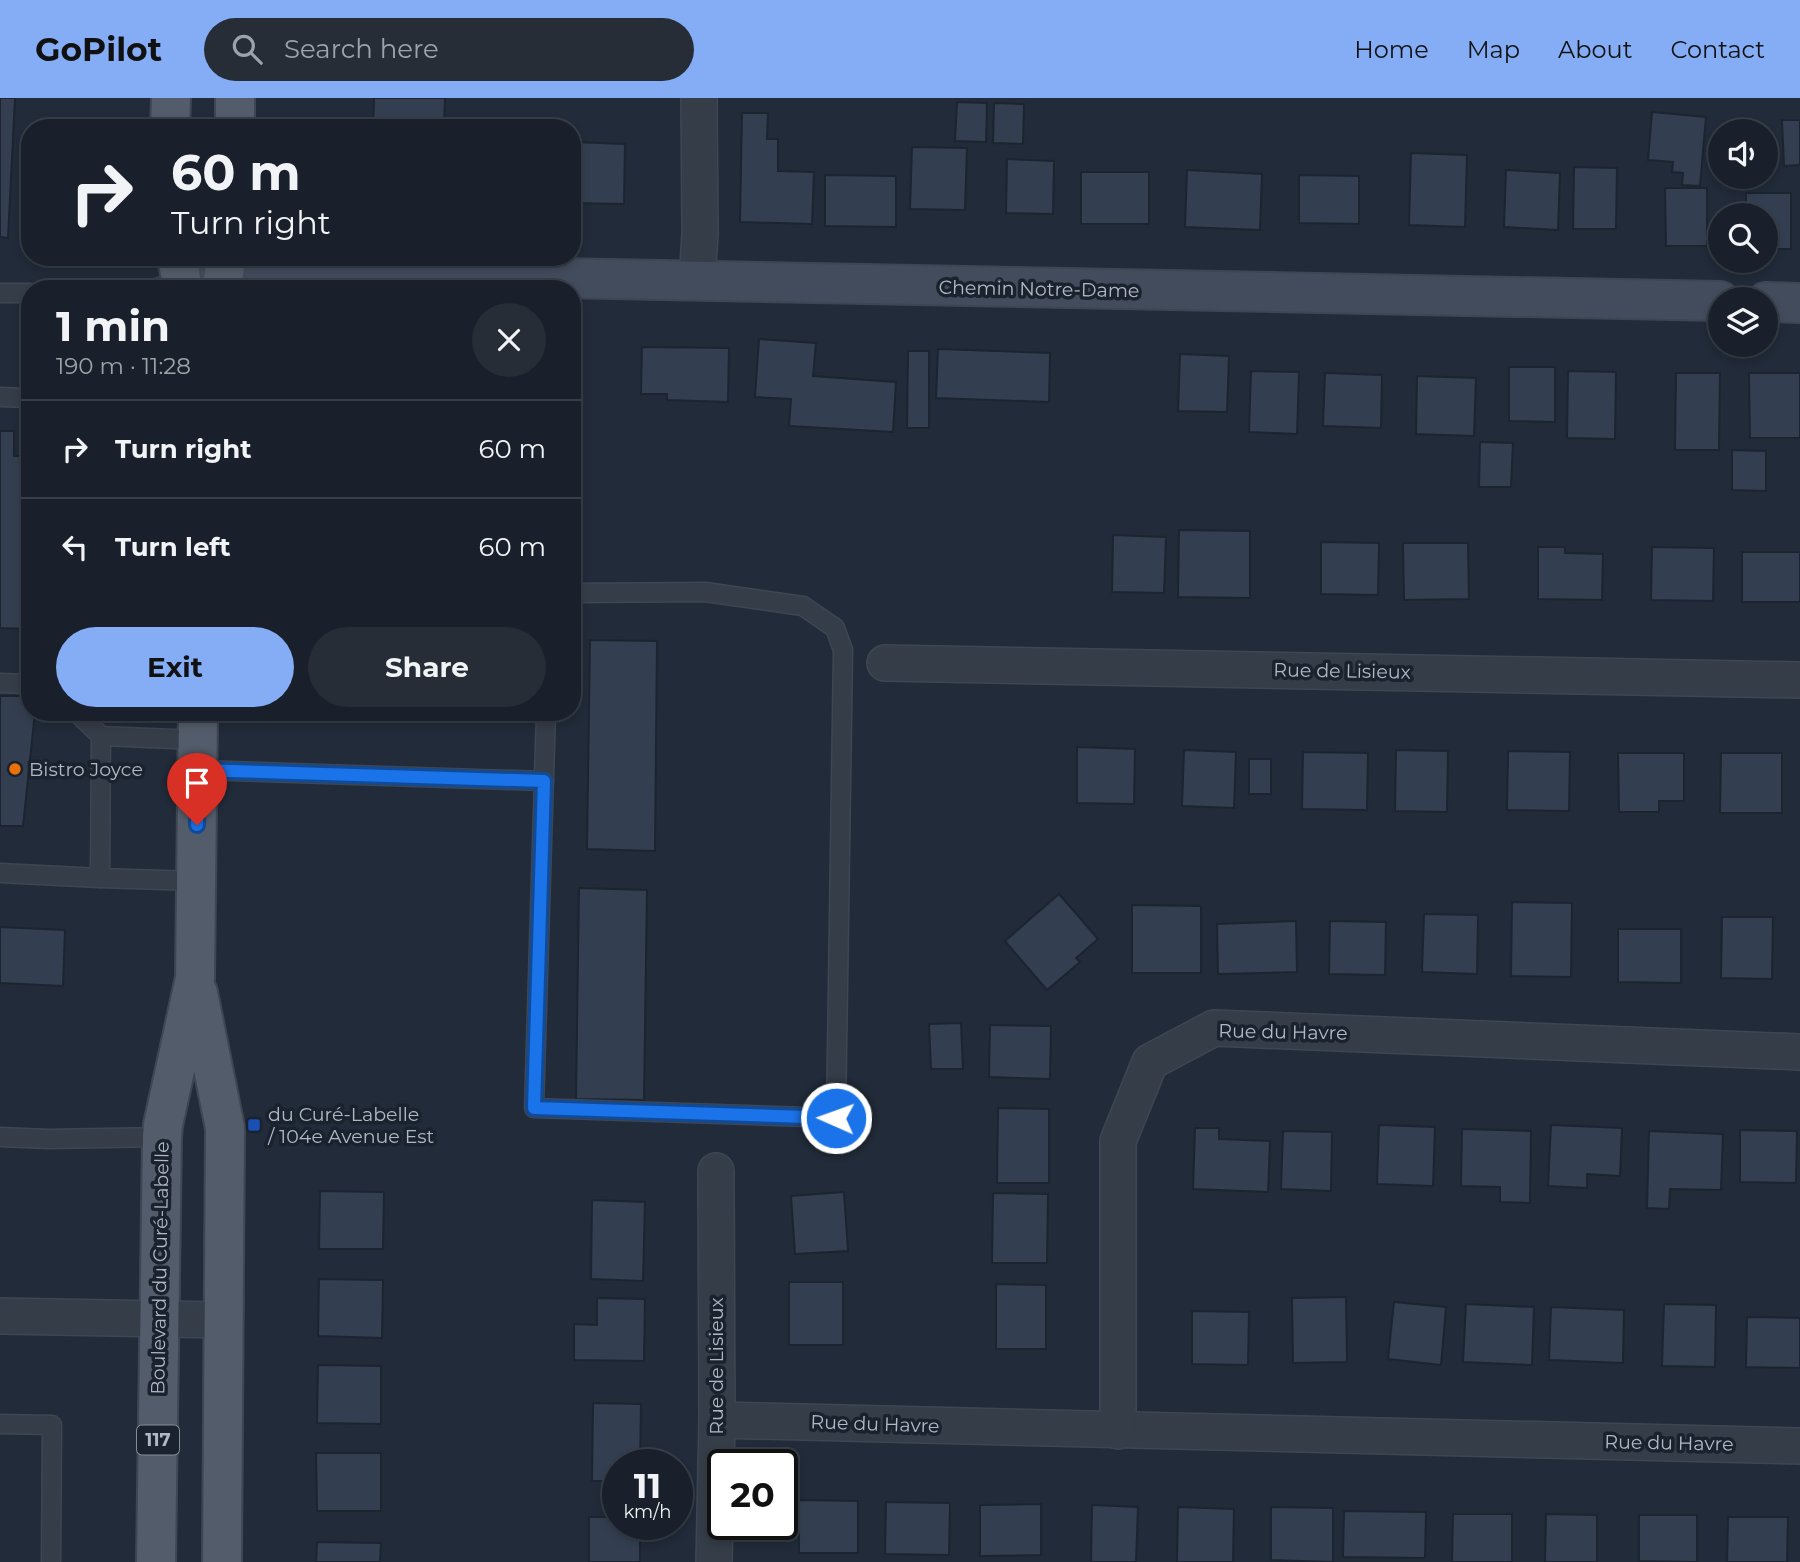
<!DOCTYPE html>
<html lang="en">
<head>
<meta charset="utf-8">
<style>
	:root { --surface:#19202b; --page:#262d37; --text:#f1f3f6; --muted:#9fa3a9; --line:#373e47; --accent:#84adf6 }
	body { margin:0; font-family:Montserrat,sans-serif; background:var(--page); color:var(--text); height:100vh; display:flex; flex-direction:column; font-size:26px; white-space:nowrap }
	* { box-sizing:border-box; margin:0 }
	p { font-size:23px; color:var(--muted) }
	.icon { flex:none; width:38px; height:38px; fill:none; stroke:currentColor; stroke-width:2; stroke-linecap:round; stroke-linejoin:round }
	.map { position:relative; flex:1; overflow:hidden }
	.panel { position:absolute; left:21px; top:182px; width:560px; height:441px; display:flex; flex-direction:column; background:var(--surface); border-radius:28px; box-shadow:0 4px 10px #0003,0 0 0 2px var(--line) }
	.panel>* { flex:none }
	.hud { position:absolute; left:21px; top:21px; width:560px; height:147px; border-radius:28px; box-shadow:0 4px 10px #0003,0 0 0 2px var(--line); background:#19202b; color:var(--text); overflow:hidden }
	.controls { position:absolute; left:1708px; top:21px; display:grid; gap:14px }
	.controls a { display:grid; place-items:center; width:70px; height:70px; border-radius:50%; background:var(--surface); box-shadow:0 4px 10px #0003,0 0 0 2px var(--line); font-size:35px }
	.speed { position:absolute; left:602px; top:1351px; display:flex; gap:14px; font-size:35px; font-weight:700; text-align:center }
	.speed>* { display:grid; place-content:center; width:91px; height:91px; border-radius:50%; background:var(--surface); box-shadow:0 4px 10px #0003,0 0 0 2px var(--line); line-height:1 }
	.speed small { font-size:18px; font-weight:400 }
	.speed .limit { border:4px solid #111; border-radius:10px; background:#fff; color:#111 }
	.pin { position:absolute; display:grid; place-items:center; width:60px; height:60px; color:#fff; margin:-72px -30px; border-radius:50% 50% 50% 0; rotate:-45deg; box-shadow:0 0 7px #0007 }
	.pin .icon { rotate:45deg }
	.me { position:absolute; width:77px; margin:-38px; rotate:272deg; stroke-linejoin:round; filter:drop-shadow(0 0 5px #0008) }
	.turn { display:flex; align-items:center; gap:24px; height:147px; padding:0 35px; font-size:32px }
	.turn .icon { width:91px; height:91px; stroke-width:2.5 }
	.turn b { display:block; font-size:49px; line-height:60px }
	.round { display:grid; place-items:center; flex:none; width:74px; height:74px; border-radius:37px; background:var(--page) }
	.overview { display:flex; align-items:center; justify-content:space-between; height:119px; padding:0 35px }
	h1 { font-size:42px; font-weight:700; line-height:52px }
	.button { display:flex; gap:14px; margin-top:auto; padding:14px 35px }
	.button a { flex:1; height:80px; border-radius:42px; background:var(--accent); color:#111; font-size:28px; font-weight:700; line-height:80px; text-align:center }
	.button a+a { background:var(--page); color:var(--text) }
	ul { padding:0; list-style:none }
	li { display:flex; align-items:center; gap:21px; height:98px; padding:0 35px; border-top:2px solid var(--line) }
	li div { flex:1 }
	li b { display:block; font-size:26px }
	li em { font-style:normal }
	header { display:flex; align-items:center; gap:42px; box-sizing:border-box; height:98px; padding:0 35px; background:var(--accent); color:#111 }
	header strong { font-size:33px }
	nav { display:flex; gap:38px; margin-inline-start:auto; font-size:24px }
	.search { width:490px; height:63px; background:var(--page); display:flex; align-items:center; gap:18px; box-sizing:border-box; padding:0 24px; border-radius:38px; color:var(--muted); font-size:26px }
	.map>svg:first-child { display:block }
</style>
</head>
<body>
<header>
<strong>GoPilot</strong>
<div class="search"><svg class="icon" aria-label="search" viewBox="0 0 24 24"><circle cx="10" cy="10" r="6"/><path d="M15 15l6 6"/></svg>Search here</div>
<nav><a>Home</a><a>Map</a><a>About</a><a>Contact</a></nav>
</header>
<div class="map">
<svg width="1800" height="1464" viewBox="0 0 1800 1464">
	<rect width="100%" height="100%" fill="#212b39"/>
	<g fill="#333f50" stroke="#1c2430" stroke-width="2">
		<polygon points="0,0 15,0 8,140 0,139"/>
		<polygon points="374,0 445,0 444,30 373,30"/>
		<polygon points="957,4 987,5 986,44 955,43"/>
		<polygon points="994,5 1024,6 1023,46 993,45"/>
		<polygon points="1652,14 1706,19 1700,88 1682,87 1683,75 1672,74 1673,64 1648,62"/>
		<polygon points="742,15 768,15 767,41 778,41 778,73 814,74 812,126 740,124"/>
		<polygon points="1782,22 1800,22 1800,67 1784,68"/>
		<polygon points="572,44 625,46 624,106 572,105"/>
		<polygon points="912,49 967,50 965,112 910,111"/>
		<polygon points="1411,55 1467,57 1465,129 1409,127"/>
		<polygon points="1007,61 1054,63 1053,116 1006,115"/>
		<polygon points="1574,69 1617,70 1616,131 1573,131"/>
		<polygon points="1187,72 1262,76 1260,132 1185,129"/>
		<polygon points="1506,72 1560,75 1558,132 1504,129"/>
		<rect x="1081" y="74" width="68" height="52"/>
		<polygon points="825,77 896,78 896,129 825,128"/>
		<polygon points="1299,77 1359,78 1359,126 1299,125"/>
		<polygon points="1665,90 1707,90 1707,148 1666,148"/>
		<polygon points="1746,95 1791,95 1791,151 1766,151 1766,117 1746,117"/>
		<polygon points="759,241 816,245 813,278 896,284 893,334 789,328 791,301 755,299"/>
		<polygon points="642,249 729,250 728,304 667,302 667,296 641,296"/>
		<polygon points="938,251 1050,255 1049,304 936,300"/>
		<polygon points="908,253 929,253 929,330 907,330"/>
		<polygon points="1180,256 1229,258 1227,314 1178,313"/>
		<polygon points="1509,269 1555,269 1555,324 1509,323"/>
		<polygon points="1251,273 1299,274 1297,336 1249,334"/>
		<polygon points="1568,273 1616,274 1615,341 1567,340"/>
		<polygon points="1325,275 1382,277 1381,330 1323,328"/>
		<polygon points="1676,275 1720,275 1719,352 1675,352"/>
		<polygon points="1749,275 1800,275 1800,340 1750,340"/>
		<polygon points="1417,278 1476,280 1474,338 1416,336"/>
		<polygon points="0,333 14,333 14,358 30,358 29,531 0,530"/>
		<polygon points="1480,344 1513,345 1511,389 1479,389"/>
		<polygon points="1732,352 1766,353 1766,393 1732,392"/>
		<polygon points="1179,432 1250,433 1250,500 1178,499"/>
		<polygon points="1113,437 1166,439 1164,495 1112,494"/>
		<polygon points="1321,444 1379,445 1378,497 1321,496"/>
		<polygon points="1403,445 1468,445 1469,501 1404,502"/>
		<polygon points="1538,449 1565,449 1565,455 1603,456 1602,502 1538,501"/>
		<polygon points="1652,449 1714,450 1713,503 1651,502"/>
		<rect x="1742" y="454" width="58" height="50"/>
		<polygon points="590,542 657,543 655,753 587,751"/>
		<polygon points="0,598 30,598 30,614 35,614 23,728 0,728"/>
		<polygon points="1077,649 1135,651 1134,706 1077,705"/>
		<polygon points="1184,652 1236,654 1234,710 1182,708"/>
		<polygon points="1396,652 1448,653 1447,714 1395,713"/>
		<polygon points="1508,653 1570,654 1569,713 1507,712"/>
		<polygon points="1303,654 1368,655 1367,712 1302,711"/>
		<polygon points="1618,655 1684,655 1684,703 1659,703 1659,714 1619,714"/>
		<polygon points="1721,655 1782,655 1782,715 1720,715"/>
		<rect x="1249" y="661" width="22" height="35"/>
		<polygon points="579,790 647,792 644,1002 576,1001"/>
		<polygon points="1059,796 1098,841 1076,860 1080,864 1047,892 1005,843"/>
		<polygon points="1512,804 1572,805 1571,879 1511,878"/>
		<polygon points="1132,807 1201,808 1201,875 1132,875"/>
		<polygon points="1424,816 1478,817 1477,876 1422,874"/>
		<polygon points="1722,819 1773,819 1772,881 1721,880"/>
		<polygon points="1296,823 1297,874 1218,876 1217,826"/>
		<polygon points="1330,823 1386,824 1385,877 1329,876"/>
		<polygon points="0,829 65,832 63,888 0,885"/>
		<polygon points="1618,831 1681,831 1681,885 1618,884"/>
		<polygon points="961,925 963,971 931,971 929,926"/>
		<polygon points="990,927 1051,928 1050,981 989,979"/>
		<polygon points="998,1010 1049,1011 1049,1085 997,1085"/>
		<polygon points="1379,1027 1435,1029 1433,1088 1377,1086"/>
		<polygon points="1551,1027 1622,1030 1620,1078 1587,1076 1587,1090 1548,1088"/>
		<polygon points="1195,1030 1219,1030 1219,1041 1270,1043 1268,1094 1193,1091"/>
		<polygon points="1462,1031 1531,1033 1530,1105 1500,1104 1500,1089 1461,1088"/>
		<polygon points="1740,1032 1797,1033 1796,1085 1740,1084"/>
		<polygon points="1283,1033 1332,1034 1331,1093 1281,1091"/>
		<polygon points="1649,1033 1723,1036 1721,1092 1670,1091 1669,1111 1647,1110"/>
		<polygon points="320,1093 384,1094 383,1151 319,1151"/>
		<polygon points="844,1094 848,1153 795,1156 791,1098"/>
		<polygon points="993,1095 1048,1096 1047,1165 992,1165"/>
		<polygon points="592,1102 645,1104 643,1183 591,1181"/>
		<polygon points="319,1181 383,1182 382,1240 318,1238"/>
		<rect x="789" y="1184" width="54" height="63"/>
		<polygon points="996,1186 1046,1187 1046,1251 996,1251"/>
		<polygon points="1346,1199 1347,1264 1293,1265 1292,1200"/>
		<polygon points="597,1200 645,1201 644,1263 574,1262 574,1226 597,1227"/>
		<polygon points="1394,1204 1446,1209 1441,1267 1388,1261"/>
		<polygon points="1466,1206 1534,1209 1532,1267 1463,1264"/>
		<polygon points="1664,1206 1716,1207 1715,1269 1662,1268"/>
		<polygon points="1551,1209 1624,1212 1623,1265 1549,1262"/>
		<polygon points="1192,1213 1249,1214 1248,1267 1192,1266"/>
		<polygon points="1747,1219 1800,1220 1800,1270 1746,1269"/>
		<polygon points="318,1267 381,1268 381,1326 317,1325"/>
		<polygon points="593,1305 641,1306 640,1367 618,1367 618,1383 592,1383"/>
		<polygon points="316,1355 381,1355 381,1413 317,1413"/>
		<polygon points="799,1402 858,1403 858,1455 799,1455"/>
		<polygon points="886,1404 950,1405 949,1457 885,1456"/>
		<polygon points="1041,1406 1041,1457 980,1458 980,1407"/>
		<polygon points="1092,1407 1138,1409 1136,1464 1091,1464"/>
		<polygon points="1178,1409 1234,1411 1233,1464 1177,1464"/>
		<polygon points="1271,1409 1333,1410 1333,1464 1271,1462"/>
		<polygon points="1344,1413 1426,1414 1425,1460 1343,1459"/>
		<polygon points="1453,1416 1512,1416 1512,1464 1452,1464"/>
		<polygon points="1546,1416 1597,1417 1597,1464 1545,1464"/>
		<polygon points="1639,1417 1697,1417 1697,1464 1639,1463"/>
		<polygon points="589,1419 618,1419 618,1426 640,1426 640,1464 589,1464"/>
		<polygon points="1728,1419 1788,1419 1787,1464 1727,1464"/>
		<polygon points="317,1444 381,1445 380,1464 316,1464"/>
	</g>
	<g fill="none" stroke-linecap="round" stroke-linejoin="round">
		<defs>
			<g id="lane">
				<polyline points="152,191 181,183"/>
				<polyline points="0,195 30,195"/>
				<polyline points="0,299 30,300"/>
				<polyline points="0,585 30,586"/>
				<polyline points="76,614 101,638"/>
				<polyline points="546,614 534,1010 836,1020 843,552 835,530 803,508 705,494 572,495"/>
				<polyline points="198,672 544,683"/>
				<polyline points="0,775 100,780"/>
				<polyline points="196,783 100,780 101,638 198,642"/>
				<polyline points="0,1039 49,1041 162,1039"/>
				<polyline points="0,1326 52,1327 51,1464"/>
			</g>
			<g id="street">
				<polyline points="697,183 700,136 699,0"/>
				<polyline points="885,565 1800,582"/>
				<polyline points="0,1218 223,1222"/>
				<polyline points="717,1322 1800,1348"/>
				<polyline points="1118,1333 1118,1043 1150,964 1214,930 1800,954"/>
				<polyline points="714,1464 717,1322 716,1073"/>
			</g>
			<g id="secondary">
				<polyline points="181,183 298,187 359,176 1720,203"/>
				<polyline points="1766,204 1800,205"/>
			</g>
			<g id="primary">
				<polyline points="170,30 171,0"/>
				<polyline points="235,30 235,0"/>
				<polyline points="177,159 183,191"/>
				<polyline points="221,191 227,159"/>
				<polyline points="198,895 225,1030 222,1464"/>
				<polyline points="156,1464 162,1039 163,1027 195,880 198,614"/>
			</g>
		</defs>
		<use href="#lane" stroke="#3e4653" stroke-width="21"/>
		<use href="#street" stroke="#3e4653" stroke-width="38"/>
		<use href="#secondary" stroke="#3e4653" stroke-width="42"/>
		<use href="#primary" stroke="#3e4653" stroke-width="42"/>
		<use href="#lane" stroke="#353d49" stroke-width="18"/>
		<use href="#street" stroke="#353d49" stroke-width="35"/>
		<use href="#secondary" stroke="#434c5c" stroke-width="38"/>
		<use href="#primary" stroke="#535c6a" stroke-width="38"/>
	</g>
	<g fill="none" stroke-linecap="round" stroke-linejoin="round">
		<defs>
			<polyline id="route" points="197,727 198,672 544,683 534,1010 836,1020"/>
		</defs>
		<use href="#route" stroke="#114b97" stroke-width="18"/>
		<use href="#route" stroke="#1a73e8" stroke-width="12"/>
	</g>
	<circle fill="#e8710a" stroke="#1a222e" stroke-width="2.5" cx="15" cy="671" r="7"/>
	<rect fill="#1a4fb4" stroke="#1a222e" stroke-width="2.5" x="247" y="1020" width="14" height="14" rx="3.5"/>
	<g text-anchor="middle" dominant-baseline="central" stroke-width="7" stroke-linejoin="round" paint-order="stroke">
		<rect fill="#1a222e" stroke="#838b98" stroke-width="2" x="137" y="1327.5" width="42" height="29" rx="5"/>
		<g font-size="18" font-weight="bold" fill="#b0b8c6">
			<text x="158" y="1342">117</text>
		</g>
		<g font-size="19" fill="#b0b8c6" stroke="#1a222e">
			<text transform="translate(1039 191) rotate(1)">Chemin Notre-Dame</text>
			<text transform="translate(1342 573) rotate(1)">Rue de Lisieux</text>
			<text transform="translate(1283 934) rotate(1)">Rue du Havre</text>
			<text transform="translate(160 1170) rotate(-89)">Boulevard du Curé-Labelle</text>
			<text transform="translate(716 1268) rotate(-90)">Rue de Lisieux</text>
			<text transform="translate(875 1326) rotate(2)">Rue du Havre</text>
			<text transform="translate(1669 1345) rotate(1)">Rue du Havre</text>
		</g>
		<g font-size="19" fill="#b0b8c6" stroke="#1a222e" text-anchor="start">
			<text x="29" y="671">Bistro Joyce</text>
			<text x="268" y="1016">du Curé-Labelle<tspan x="268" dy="22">/ 104e Avenue Est</tspan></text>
		</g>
	</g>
</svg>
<div class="controls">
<a><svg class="icon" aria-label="sound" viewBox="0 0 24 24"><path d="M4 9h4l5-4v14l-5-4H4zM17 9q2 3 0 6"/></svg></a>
<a><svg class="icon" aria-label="search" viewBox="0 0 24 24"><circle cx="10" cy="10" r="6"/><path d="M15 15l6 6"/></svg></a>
<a><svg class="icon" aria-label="layers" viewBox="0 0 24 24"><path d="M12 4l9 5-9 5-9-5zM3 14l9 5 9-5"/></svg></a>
</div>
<div class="speed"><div>11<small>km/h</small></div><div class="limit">20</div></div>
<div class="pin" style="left:197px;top:727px;background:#d93025"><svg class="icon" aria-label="arrive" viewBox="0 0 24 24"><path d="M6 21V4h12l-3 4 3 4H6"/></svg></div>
<svg class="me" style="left:836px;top:1020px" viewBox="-20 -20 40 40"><circle r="17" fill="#1a73e8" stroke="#fff" stroke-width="3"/><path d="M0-11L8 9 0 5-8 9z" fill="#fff"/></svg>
<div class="hud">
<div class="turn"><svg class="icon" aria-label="right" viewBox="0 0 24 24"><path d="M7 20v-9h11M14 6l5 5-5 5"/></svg><div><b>60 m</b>Turn right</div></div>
</div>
<section class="panel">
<div class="overview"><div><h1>1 min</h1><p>190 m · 11:28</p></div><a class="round"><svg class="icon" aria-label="close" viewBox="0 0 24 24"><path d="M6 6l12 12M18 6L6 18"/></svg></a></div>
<ul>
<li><svg class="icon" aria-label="right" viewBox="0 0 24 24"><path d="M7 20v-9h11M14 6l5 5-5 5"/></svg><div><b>Turn right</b></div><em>60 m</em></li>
<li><svg class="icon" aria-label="left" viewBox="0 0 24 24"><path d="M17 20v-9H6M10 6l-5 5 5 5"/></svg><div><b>Turn left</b></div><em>60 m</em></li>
</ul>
<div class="button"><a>Exit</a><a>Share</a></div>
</section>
</div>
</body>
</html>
